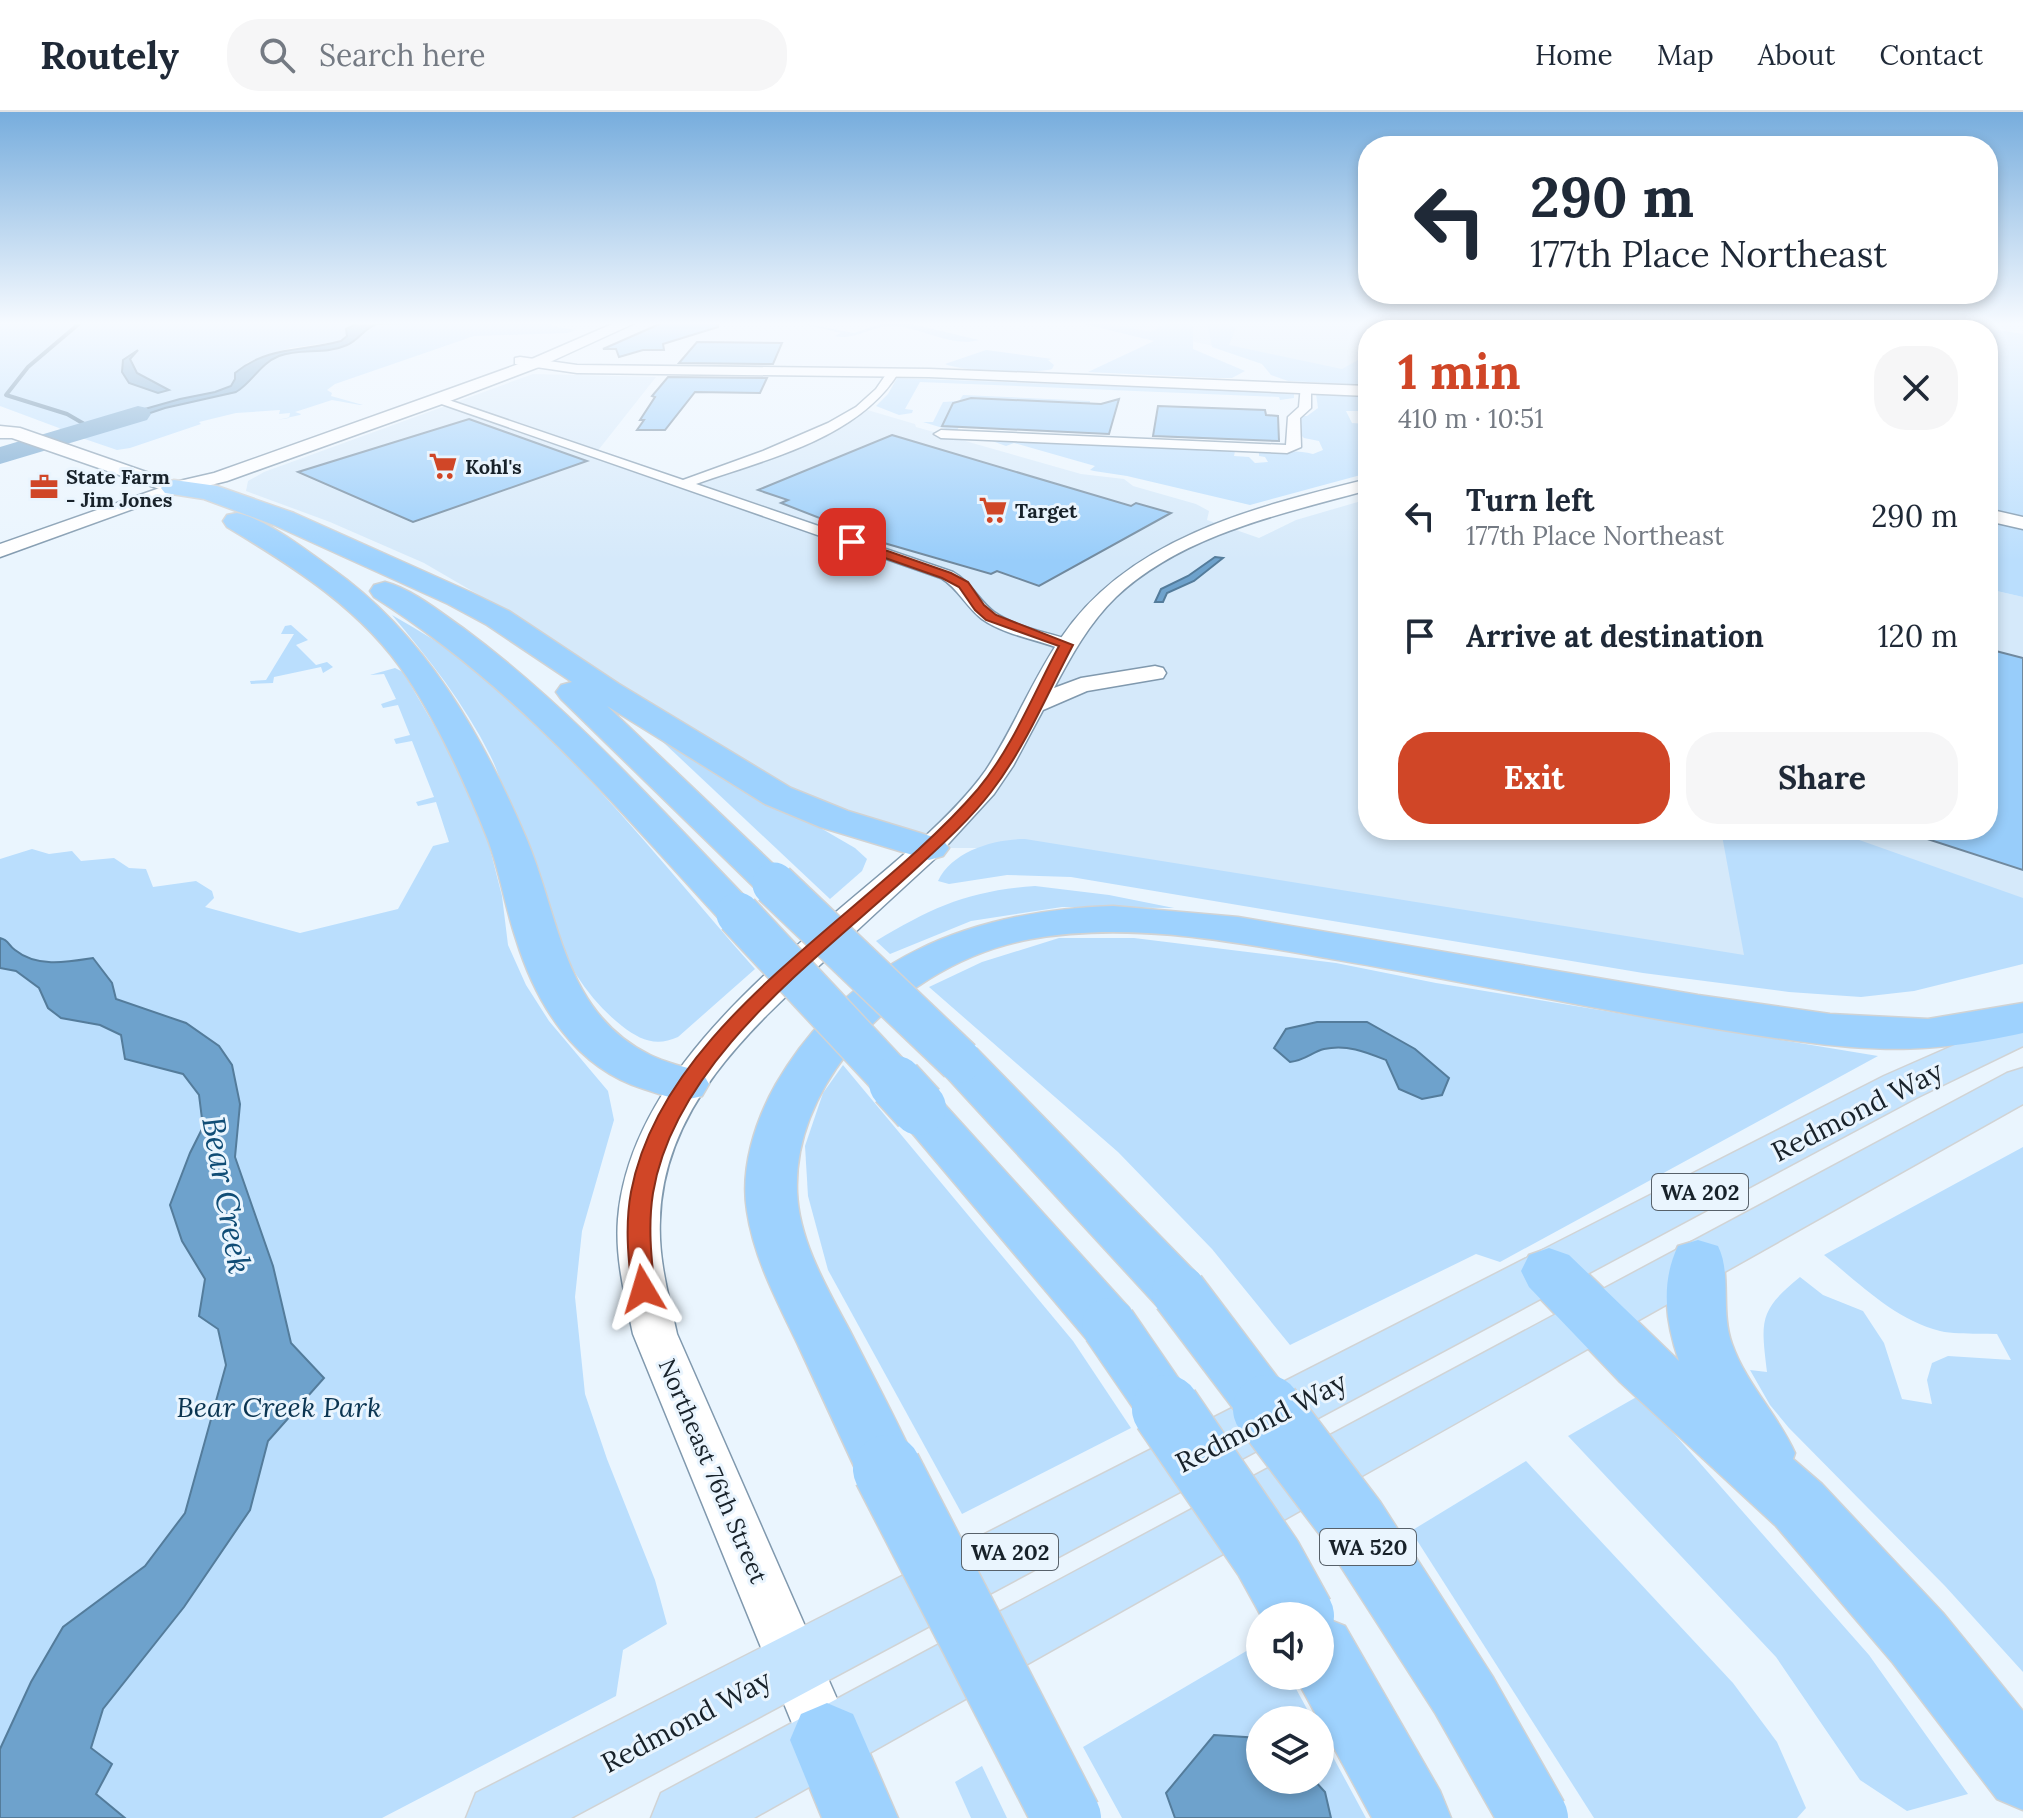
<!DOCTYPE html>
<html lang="en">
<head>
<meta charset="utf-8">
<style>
	:root { --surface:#fff; --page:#f6f6f7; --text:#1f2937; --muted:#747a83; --line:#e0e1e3; --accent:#d04627 }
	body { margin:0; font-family:Lora,serif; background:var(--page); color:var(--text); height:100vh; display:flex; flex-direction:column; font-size:30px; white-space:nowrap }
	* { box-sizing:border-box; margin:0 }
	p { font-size:26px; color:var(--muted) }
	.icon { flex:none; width:44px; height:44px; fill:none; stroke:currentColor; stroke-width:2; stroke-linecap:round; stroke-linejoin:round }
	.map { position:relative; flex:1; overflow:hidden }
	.sheet { position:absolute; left:1358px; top:208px; width:640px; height:520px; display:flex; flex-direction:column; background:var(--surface); border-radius:32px; box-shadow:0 4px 12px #0003 }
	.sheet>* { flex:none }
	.banner { position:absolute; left:1358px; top:24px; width:640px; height:168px; border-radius:32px; box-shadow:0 4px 12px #0003; background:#fff; color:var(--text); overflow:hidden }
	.controls { position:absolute; left:1246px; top:1490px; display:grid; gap:16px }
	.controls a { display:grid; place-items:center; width:88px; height:88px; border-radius:50%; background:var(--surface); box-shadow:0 4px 12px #0003; font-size:40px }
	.pin { position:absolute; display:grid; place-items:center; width:68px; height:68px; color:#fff; margin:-34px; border-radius:16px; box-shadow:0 4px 12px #0006 }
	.me { position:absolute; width:88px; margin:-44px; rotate:353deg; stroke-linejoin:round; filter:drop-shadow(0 0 6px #0008) }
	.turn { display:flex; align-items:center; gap:28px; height:168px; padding:0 40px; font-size:36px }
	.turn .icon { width:104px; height:104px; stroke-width:2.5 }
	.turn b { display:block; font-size:56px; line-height:68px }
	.round { display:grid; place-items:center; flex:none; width:84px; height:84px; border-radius:32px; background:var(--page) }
	.headline { display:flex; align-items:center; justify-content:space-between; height:136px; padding:0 40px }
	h1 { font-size:48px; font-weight:800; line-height:60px; color:var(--accent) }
	.button { display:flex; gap:16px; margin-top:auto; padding:16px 40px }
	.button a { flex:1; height:92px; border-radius:32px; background:var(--accent); color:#fff; font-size:32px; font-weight:800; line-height:92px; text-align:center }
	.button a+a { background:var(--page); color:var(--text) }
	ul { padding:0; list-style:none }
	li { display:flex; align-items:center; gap:24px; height:120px; padding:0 40px }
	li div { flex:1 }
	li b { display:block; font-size:30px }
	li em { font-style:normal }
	header { display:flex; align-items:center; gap:48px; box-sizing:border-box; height:112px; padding:0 40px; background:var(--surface); border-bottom:2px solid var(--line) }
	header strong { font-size:38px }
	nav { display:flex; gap:44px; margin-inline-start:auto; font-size:28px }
	.search { width:560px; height:72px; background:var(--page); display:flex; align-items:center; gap:20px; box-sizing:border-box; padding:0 28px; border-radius:32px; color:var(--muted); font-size:30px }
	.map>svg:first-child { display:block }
</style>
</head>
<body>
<header>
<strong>Routely</strong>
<div class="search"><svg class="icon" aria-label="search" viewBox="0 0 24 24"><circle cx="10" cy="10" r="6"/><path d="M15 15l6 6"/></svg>Search here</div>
<nav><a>Home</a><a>Map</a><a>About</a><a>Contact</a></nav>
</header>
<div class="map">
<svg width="2023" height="1706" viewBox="0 0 2023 1706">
	<rect width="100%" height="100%" fill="#eaf5fe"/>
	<g fill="#d5e9fa">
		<polygon points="1098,210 1445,210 1431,218 1368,218 1368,266"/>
		<polygon points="533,262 656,265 596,341 684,372 808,325 864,297 915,312 916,315 1081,362 1124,367 1133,374 1196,392 1209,399 1207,408 1259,426 1296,408 1368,387 1368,718 1988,718 1988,477 2023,485 2023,840 1896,872 1009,736 929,736 778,684 503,497 424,451 330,410 246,379 248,369 264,360"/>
	</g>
	<g fill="#badefd" fill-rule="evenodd">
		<polygon points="0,210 360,210 347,217 347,224 342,229 291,236 269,242 247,251 230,274 215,280 180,287 63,320 59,316 0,294"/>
		<path d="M436,210h113l3,4 23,4 -7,3 -94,3 -139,48 -8,6 5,3 -1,3 32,9h-3l-28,-5 -37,12 6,2 -1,1 -23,5 12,-2 1,-5 -11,1 1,-4 -44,3 -37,9 2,2 -71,24 -13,2 -38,-13c28,-10 57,-21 87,-29 22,-6 59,-10 77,-21 13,-7 15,-23 37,-31 36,-13 59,5 89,-30z"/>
		<path d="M795,210l59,11 32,-11h17l76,18c-29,8 -59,-14 -88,-14 -19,0 -37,15 -56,10l6,-3z"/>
		<path d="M1076,210h25l50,10c14,-8 27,-16 42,-5v22l52,22 -13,7h-16l-128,-6 66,-31z"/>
		<polygon points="1207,210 1239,210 1230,214 1236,216 1229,233 1342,257 1365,244 1356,241 1368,233 1368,273 1288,269 1271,263 1262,252 1212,235"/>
		<polygon points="1740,210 1946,210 2023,222 2023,485 1988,477 1988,218 1730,218"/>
		<path d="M986,238l66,9 -4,1 6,5 -2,4c-20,5 -88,3 -107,-5z"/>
		<polygon points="897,266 1294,281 1294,286 1280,288 1279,285 920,270 905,297 913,298 912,301 899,303 876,294 888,282"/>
		<path d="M1316,282l52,2v15h-22l6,12 16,1v49l-118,32 -123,-29 -33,-5 -4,-1 5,-4 -81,-23 -8,3 -14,-5 243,10 -1,5 15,1 6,6 13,-1 -3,-5 -6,-1v-4c19,1 36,-3 54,2l10,-4 -4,-9 -15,-3 -3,-3 -1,-19h7l11,-8z"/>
		<polygon points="963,283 1090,289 1090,291 971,286 953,291 943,312 959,315 956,320 923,310 933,310 943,290 959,289"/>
		<path d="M392,503c26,15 54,31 77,50 106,86 195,201 286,304l-77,68c-22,10 -38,3 -56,-11 -62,-48 -86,-136 -110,-208 -7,-20 -12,-44 -22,-63 -26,-52 -61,-96 -98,-140z"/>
		<polygon points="291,513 308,528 296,533 316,553 327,550 333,555 323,561 321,555 274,565 273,571 251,572 250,569 266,568 294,522 281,522 285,514"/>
		<polygon points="395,556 403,560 462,661 488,729 502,784 508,833 526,873 549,909 608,979 614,1008 582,1119 575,1185 585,1282 607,1347 655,1468 667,1512 623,1538 616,1584 382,1706 0,1706 0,747 32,737 49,742 72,739 81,749 114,746 129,756 146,757 153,775 196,769 212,779 214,786 205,795 300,821 398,797 433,734 449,730 436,690 418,694 416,690 434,685 412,629 396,632 394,627 410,623 398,593 383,596 381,592 396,587 384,562 370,563"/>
		<polygon points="647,615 855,736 867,747 862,759 830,787"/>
		<path d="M1721,718h110l192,68v66l-109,27 -53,6 -72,-5 -146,-19 -572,-96 -64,-2 -58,9 -11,-3c14,-30 56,-42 87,-42l719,116z"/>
		<path d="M1035,774l74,9 65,13 -112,-1 -91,14 -81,33 -14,-13c57,-34 92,-50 159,-55z"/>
		<path d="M1059,826h75l202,25 100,20 442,73 -378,206 -24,-8 -186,91 -78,-96 -94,-97 -189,-165 53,-25zM1317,910l132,56 -50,11 -13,-29 -31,-12h-81l12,-19z"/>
		<polygon points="843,953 1073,1229 1131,1316 962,1402 828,1158 808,1084 805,1034 823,981"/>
		<path d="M2023,1035v525l-78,-86 -156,-158 -19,-23 -20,-35 17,2c-6,-51 -9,-61 33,-95l23,18 40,16 21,32 18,56 30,5 -5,-24 5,-17 16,-7 63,4 -14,-26c-18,-1 -39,1 -57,-3 -45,-11 -81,-48 -116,-76z"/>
		<polygon points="1640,1283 1869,1543 1968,1682 1907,1699 1860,1668 1776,1545 1568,1324"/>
		<polygon points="1526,1349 1733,1571 1777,1630 1806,1696 1797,1706 1594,1706 1411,1419"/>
		<polygon points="1260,1531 1260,1564 1289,1564 1313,1608 1260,1608 1260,1668 1320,1668 1320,1621 1366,1706 1122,1706 1083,1635"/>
		<polygon points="982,1654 1007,1706 971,1706 955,1670"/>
	</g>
	<g fill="#6ea2cc" stroke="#547c9b" stroke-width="2">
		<path d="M360,210h76l-59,2c-13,4 -18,16 -30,21 -22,10 -46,3 -68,11 -20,8 -26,26 -43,36l-71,16 -86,29 -16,-5 117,-33 35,-7 16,-6 4,-7v-6c34,-28 68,-21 106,-32l6,-5 -1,-7z"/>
		<polygon points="138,238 130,247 137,261 169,278 158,281 129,271 122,260 123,248"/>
		<polygon points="1215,445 1223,446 1194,469 1167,481 1163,490 1155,490 1161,477 1188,464"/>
		<path d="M0,826c9,2 8,7 15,12 22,18 53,12 78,8l19,25 4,16 70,24 33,23 13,19 8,39 -5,53 38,109 18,77 33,35 -56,63 -18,69 -66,97 -81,102 -12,39 21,16 -16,30 29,24h-125v-69l31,-67 32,-55 82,-61 40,-53 41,-148 -8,-36 -19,-13 6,-37 -23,-38 -12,-36 20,-52 13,-26 -4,-32 -16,-21 -58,-15 -4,-24 -21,-10 -39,-7 -13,-10 -9,-20 -23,-17 -16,-3z"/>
		<path d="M1317,910h50l48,27 34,29 -7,17 -20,4 -23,-10 -13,-29c-20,-8 -39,-16 -62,-11 -12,3 -18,11 -34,13l-16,-14 12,-19z"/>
		<polygon points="1214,1623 1260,1626 1260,1668 1314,1668 1325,1680 1331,1706 1175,1706 1166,1681"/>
	</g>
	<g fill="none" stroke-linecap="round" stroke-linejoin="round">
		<polyline stroke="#547c9b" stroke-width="4" points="81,210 28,255 6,283 67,302 86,313 87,319"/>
		<polygon fill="#6ea2cc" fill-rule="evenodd" points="138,294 147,296 151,302 147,308 0,352 0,335"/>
	</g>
	<g fill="#98cdfa" stroke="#70899e" stroke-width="2">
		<polygon points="664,210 717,210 718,215 663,232 664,238 643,238 619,245 616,237 603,237"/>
		<polygon points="697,230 782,231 773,252 679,251"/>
		<polygon points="668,265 767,266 760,281 695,280 665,318 637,318 644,308 640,308 655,285 652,284"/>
		<polygon points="971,286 1101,292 1119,287 1109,322 942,314 953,291"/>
		<polygon points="1158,294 1265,298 1266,303 1278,304 1279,329 1153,324"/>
		<polygon points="469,307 587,349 413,410 298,360"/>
		<polygon points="892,323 1131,394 1136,391 1171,401 1039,474 997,459 991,462 884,431 781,391 788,388 758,378"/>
		<polygon points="1988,537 2023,546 2023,758 1915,723 1915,718 1988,718"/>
	</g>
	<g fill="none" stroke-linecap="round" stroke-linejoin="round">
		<defs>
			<g id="minor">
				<polygon points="1438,210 1451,210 1439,218 1426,218"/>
				<path d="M889,258l10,2c-41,67 -133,87 -203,112l257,88c18,10 25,28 41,40 23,16 53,20 79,29l3,4 -3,4h-12c-26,-10 -56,-14 -79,-30 -16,-12 -23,-30 -41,-41l-511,-178 10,-3 243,83 80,-29 65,-28 28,-16 20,-18z"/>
				<polygon points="1301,273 1311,276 1311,296 1300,306 1301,335 1287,341 941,326 934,322 941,318 1286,333 1288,305 1299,295"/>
			</g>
			<g id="tertiary">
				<polygon points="520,245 577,253 929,257 1368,274 1368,284 929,265 577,261 515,252 515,246"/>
				<path d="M1368,367v11c-86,24 -185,44 -252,107 -27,26 -45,59 -62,91l27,-10 74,-12 8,2 3,5 -3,5 -76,13 -44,19 -30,56 -19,28 -55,60h-20l-3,-6 3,-6c24,-22 48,-45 67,-72 28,-42 46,-90 75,-132 68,-101 195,-131 307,-159z"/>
				<polygon points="174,371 183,376 180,380 0,445 0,432"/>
				<polygon points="1988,397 2023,405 2023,417 1988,409"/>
			</g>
			<g id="secondary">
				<polygon points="617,210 637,210 539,255 442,292 227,369 174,382 12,326 0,326 0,314 20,316 175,370 214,361 430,284 527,249"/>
				<path d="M929,727l11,3 4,6 -4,6c-36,33 -72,66 -107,99 -79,72 -170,152 -173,267 -2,39 9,77 17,114l178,406 -8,20 -20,8 -20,-8 -174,-426c-8,-38 -18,-76 -15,-115 13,-159 190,-279 300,-377z"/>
			</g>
			<g id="primary">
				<polygon points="2023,903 2023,934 1916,986 571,1706 466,1706 476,1681 1884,964"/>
				<polygon points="2023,956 2023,992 754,1706 651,1706 661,1681 2007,961"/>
			</g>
			<g id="motorway">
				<polygon points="174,368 217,374 294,401 470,480 509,499 619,572 791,676 848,699 943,728 949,736 943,744 929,748 820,715 765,692 607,594 794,772 788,781 774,784 760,781 561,587 556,580 561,573 572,570 487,513 448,492 274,413 204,387 165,381 161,376 165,371"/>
				<path d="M237,401c33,8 67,36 94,55 95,67 151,167 196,272 33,79 37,173 123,215 16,8 35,12 52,17l7,12 -7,12c-23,7 -36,0 -58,-7 -69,-21 -108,-85 -128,-150 -11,-32 -16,-67 -28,-99 -22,-55 -48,-113 -81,-163 -43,-66 -113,-110 -180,-150l-4,-6 4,-6z"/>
				<path d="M385,470c27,7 55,30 78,46 108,80 197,181 290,277l6,9 -6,9 -15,4 -15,-4c-112,-122 -207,-236 -349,-326l-4,-6 4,-6z"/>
				<path d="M1113,794l125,11 460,78 132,19 98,5 95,-16v30c-86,19 -139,20 -226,8 -156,-21 -310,-56 -465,-82 -98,-17 -202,-38 -301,-20 -72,13 -139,56 -183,113 -31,40 -53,88 -51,140 2,50 31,98 54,141 23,45 47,90 68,136l-10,21 -22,8 -22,-8c-22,-48 -44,-96 -66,-143 -21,-44 -45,-88 -52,-136 -7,-42 8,-90 29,-127 74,-127 195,-173 337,-178z"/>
				<polygon points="960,932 977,937 1199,1164 1207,1180 1199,1196 1179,1203 1159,1196 943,961 936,949 943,937"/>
				<polygon points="919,978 936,983 1129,1196 1138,1213 1129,1230 1109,1237 1089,1230 902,1009 894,996 902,983"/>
				<path d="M1698,1128l20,6c14,28 2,65 14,98 14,40 46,71 63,109l-2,6 29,25 121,129 80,98v99l-26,-11 -104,-136 -117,-137 -156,-144 -91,-95 -8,-16 8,-16 20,-7 20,7 110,106c-13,-38 -19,-78 -1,-115z"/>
				<polygon points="1320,1504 1345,1514 1440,1679 1451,1706 1372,1706 1295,1564 1320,1564"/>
				<polygon points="827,1591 853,1602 898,1706 822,1706 790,1628 801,1602"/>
			</g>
		</defs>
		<use href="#minor" stroke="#8099ae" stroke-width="3"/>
		<use href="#tertiary" stroke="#8099ae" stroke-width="3"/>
		<use href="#secondary" stroke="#8099ae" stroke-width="3"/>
		<use href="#primary" stroke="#d1d3d4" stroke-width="3"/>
		<use href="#motorway" stroke="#d1d3d4" stroke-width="3"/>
		<use href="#minor" fill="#fff" fill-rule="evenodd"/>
		<use href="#tertiary" fill="#fff" fill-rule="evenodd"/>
		<use href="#secondary" fill="#fff" fill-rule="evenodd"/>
		<use href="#primary" fill="#c5e4fe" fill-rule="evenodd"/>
		<use href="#motorway" fill="#9ed2fe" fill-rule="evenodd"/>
		<defs>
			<g id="motorway-bridge-far2">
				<polyline points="774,772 960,949"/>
				<polyline points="738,802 898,973"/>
			</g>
			<g id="motorway-bridge-far1">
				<polyline points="896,971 919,996"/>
				<polyline points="1179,1180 1269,1299"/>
				<polyline points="1109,1213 1168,1299"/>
			</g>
			<g id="motorway-bridge">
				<polyline points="1166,1297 1268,1446 1300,1504"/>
				<polyline points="1267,1297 1352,1409 1464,1583 1534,1706"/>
				<polyline points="887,1357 1067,1706"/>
			</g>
		</defs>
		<use href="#motorway-bridge-far2" stroke="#d1d3d4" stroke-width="46" stroke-linecap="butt"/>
		<use href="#motorway-bridge-far1" stroke="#d1d3d4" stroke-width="57" stroke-linecap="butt"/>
		<use href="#motorway-bridge" stroke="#d1d3d4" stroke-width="71" stroke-linecap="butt"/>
		<use href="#motorway-bridge-far2" stroke="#9ed2fe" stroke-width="43"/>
		<use href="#motorway-bridge-far1" stroke="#9ed2fe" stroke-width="54"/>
		<use href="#motorway-bridge" stroke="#9ed2fe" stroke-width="68"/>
	</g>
	<linearGradient id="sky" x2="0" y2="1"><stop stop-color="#77addd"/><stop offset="0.47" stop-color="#f6faff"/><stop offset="1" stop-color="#f6faff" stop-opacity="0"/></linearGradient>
	<rect width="2023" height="449" fill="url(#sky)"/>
	<path fill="#d04627" stroke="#872e19" stroke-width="2" d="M848,428h8l95,33 17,9 16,23 12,10 77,30c-26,49 -48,103 -82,147 -23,30 -54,57 -81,82 -94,86 -235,187 -257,319 -5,32 -2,64 2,96l-4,7 -8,3 -8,-3 -3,-7c-4,-32 -7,-64 -1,-97 32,-171 239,-277 347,-403 34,-41 56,-96 81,-143l-73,-26 -11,-10 -16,-23 -17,-9 -94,-33z"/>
	<defs>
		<symbol id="supermarket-bare" viewBox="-9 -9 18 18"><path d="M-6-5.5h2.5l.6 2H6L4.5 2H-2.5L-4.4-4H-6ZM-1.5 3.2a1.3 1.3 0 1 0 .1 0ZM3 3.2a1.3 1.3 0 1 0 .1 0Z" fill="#d04627" stroke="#eaf5fe" stroke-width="2.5" paint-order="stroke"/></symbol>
		<symbol id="office-bare" viewBox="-9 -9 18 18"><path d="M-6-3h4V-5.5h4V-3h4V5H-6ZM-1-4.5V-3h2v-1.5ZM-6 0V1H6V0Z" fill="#d04627" stroke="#eaf5fe" stroke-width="2.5" paint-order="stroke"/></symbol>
	</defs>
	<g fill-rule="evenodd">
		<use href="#supermarket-bare" x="423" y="334" width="40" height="40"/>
		<use href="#office-bare" x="24" y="355" width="40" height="40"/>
		<use href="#supermarket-bare" x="973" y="378" width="40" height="40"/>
	</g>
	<g text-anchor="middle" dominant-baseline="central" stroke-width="6" stroke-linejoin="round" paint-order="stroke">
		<g font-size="20" font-weight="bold" fill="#18222a" stroke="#eaf5fe" text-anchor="start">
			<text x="465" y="354">Kohl's</text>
			<text x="66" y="364">State Farm<tspan x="66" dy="23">- Jim Jones</tspan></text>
			<text x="1015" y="398">Target</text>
		</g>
		<g fill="#eaf5fe" stroke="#57616a" stroke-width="2">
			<rect x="1652" y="1062" width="96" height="36" rx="6"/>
			<rect x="1320" y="1417" width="96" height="36" rx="6"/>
			<rect x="962" y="1422" width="96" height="36" rx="6"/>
		</g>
		<g font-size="22" font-weight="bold" fill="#18222a">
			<text x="1700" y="1080">WA 202</text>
			<text x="1368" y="1435">WA 520</text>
			<text x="1010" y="1440">WA 202</text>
		</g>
		<g font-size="24" fill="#18222a" stroke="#eaf5fe">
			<text transform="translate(713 1359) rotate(67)">Northeast 76th Street</text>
		</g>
		<g font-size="28" fill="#18222a" stroke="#eaf5fe">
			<text transform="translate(1857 999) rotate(-27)">Redmond Way</text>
			<text transform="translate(1261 1310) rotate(-27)">Redmond Way</text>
			<text transform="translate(686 1609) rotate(-28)">Redmond Way</text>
		</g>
		<g font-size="28" font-style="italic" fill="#0a3451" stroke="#eaf5fe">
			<text x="279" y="1295">Bear Creek Park</text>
		</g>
		<g font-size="32" font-style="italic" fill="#104d76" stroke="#eaf5fe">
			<text transform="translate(227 1083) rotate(80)">Bear Creek</text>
		</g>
	</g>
</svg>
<div class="controls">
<a><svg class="icon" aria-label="sound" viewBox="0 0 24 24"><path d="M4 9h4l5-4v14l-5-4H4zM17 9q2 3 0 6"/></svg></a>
<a><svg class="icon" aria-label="layers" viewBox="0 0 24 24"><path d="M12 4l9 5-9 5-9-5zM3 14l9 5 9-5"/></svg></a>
</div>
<div class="pin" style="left:852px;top:430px;background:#d93025"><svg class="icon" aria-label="arrive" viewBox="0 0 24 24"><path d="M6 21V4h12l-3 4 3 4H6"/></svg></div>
<svg class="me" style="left:643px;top:1177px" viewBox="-20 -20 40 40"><path d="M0-17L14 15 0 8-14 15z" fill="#d04627" stroke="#fff" stroke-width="4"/></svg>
<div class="banner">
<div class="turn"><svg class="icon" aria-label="left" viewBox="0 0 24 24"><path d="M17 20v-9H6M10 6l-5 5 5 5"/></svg><div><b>290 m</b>177th Place Northeast</div></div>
</div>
<section class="sheet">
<div class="headline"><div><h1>1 min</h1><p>410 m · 10:51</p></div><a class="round"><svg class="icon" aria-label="close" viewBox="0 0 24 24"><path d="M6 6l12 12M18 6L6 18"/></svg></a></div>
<ul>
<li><svg class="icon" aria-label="left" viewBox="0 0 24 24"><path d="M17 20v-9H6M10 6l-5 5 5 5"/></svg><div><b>Turn left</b><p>177th Place Northeast</p></div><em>290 m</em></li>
<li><svg class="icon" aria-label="arrive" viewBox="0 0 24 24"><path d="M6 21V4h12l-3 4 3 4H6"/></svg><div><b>Arrive at destination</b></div><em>120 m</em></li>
</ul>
<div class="button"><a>Exit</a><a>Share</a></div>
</section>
</div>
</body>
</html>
